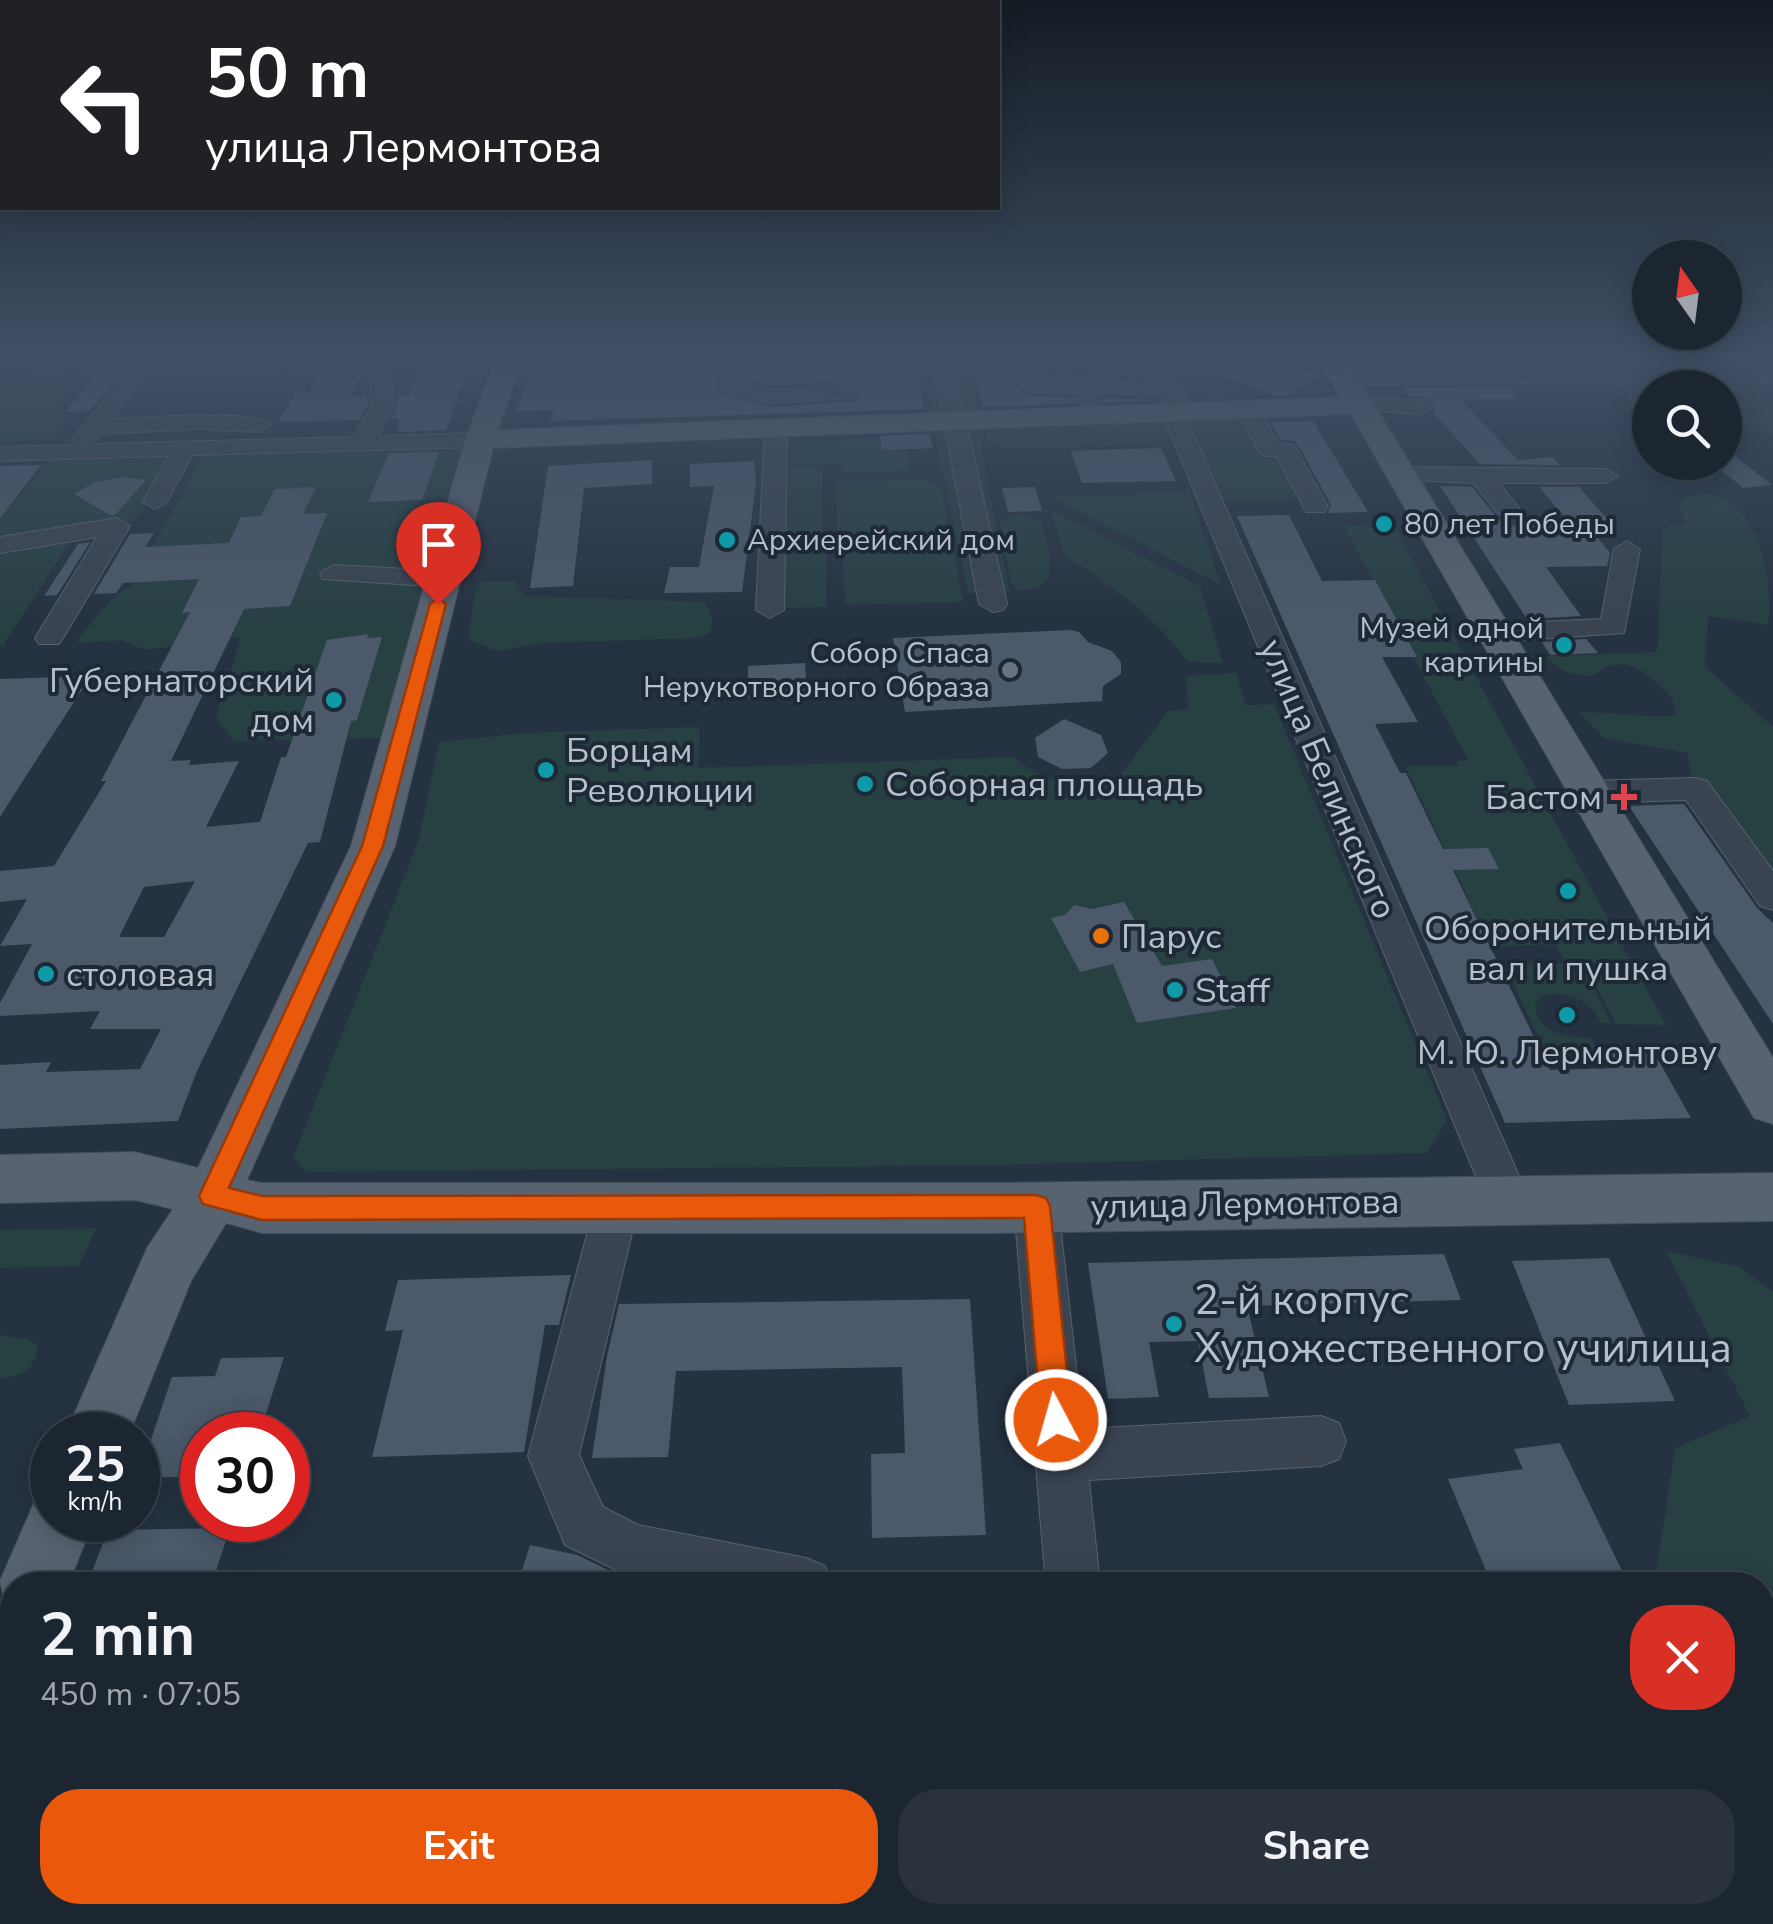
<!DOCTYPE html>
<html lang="en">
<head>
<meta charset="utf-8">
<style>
	:root { --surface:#1c2631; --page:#29323d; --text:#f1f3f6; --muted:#a0a5ab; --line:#3a434d; --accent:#ea580c }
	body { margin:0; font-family:"Nunito Sans",sans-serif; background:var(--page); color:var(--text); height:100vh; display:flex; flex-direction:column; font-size:38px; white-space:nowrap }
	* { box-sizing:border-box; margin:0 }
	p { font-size:32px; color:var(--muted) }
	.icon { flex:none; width:55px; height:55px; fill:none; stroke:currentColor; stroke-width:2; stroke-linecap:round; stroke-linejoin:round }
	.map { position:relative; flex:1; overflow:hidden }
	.sheet { position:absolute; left:0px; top:1572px; width:1775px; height:352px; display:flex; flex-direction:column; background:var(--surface); border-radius:40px 40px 0 0; box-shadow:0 5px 25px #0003,0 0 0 2px var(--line) }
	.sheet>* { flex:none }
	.top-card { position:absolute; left:0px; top:0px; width:1000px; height:210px; box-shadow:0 5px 25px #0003,0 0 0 2px var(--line); background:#202124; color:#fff; overflow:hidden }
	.needle { width:65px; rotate:346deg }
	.fabs { position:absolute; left:1632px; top:240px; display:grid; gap:20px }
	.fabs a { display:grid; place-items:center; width:110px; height:110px; border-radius:50%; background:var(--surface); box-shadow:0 5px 25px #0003,0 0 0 2px var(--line); font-size:50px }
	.speed { position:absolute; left:30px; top:1412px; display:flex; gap:20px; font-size:50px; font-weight:700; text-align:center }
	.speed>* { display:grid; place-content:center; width:130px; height:130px; border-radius:50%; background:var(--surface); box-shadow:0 5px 25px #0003,0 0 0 2px var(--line); line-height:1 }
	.speed small { font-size:25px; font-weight:400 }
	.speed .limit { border:15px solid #d22; background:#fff; color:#111 }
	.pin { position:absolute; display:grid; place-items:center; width:85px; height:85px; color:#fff; margin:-102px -42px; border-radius:50% 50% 50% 0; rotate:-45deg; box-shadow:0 0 10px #0007 }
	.pin .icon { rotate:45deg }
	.me { position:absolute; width:110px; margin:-55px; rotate:354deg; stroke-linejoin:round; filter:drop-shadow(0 0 8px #0008) }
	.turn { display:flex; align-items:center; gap:35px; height:210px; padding:0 40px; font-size:45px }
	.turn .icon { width:130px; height:130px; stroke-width:2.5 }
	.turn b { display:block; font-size:70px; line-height:85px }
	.round { display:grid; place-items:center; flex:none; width:105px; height:105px; border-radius:40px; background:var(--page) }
	.head { display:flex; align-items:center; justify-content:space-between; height:170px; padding:0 40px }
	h1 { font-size:60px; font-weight:700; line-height:75px }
	.primary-button { display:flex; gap:20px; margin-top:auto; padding:20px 40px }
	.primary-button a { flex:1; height:115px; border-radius:40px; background:var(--accent); color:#fff; font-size:40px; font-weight:700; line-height:115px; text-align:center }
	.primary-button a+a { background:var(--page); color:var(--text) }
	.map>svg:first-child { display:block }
</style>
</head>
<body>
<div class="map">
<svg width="1773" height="1924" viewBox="0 0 1773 1924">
	<rect width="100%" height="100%" fill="#253241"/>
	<g fill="#274042">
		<path d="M0,356h99c-27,30 -64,16 -99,16z"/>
		<polygon points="167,356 301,356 280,379 150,382"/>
		<polygon points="388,356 488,356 484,364 414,369 391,376 386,371"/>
		<polygon points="919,356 967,356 983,418 981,451 1010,592 968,593"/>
		<polygon points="1182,356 1216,356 1238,389 1221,398 1184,394 1170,366"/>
		<polygon points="1690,356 1720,358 1773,404 1773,436 1743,425 1725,412 1725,388 1701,387"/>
		<polygon points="83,379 54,414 74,414 52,440 0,442 0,381"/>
		<polygon points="1192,418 1244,418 1266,458 1281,463 1298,492 1294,500 1230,502 1220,499 1188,427"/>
		<polygon points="1149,421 1167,422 1173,435 1166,441 1058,449 994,447 987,442 987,431 998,426"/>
		<polygon points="880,439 883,450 906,449 909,470 843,473 842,463 791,464 791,443"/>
		<polygon points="462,445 381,738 233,741 216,717 241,637 146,650 121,640 78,643 79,637 116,595 131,586 204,454"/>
		<polygon points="178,457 135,520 0,541 0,508 10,507 48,461"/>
		<polygon points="785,467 822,467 822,532 816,541 799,542 783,533"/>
		<polygon points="922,479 941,485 950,540 837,543 836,482"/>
		<polygon points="1189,492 1221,585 1052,497"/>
		<path d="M1709,494c52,12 64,84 59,131l-60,-9 -3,51 68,60v148l-81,-99 -5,-23 -83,-15 -26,-26c34,-1 64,6 97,4 1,-12 -4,-19 -12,-27 -14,-15 -34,-31 -56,-22 -8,3 -9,9 -21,9 -18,-1 -29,-8 -41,-20l112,-4 6,-124 23,-5 -7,-18 8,-9z"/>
		<path d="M1051,510l149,76 23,77 -34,-1c-37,-44 -73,-77 -124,-105z"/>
		<polygon points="1020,514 1041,522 1050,552 1049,579 1036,588 1017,591 1010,580 1000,520"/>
		<polygon points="1343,524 1396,530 1666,1025 1616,1024 1583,961 1564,961 1555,944 1491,947 1405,766 1458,766 1457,761 1468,760"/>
		<polygon points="72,539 3,645 0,645 0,551"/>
		<polygon points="953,547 963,602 845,605 842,550"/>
		<polygon points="826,549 826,607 773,608 784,557 799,550"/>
		<polygon points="482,581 515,581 525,596 705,602 712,617 710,634 694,638 543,643 497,651 468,640 474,596"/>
		<path d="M1236,673l10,32 28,-1 173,416 -20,33 -430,12 -690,7 -14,-14 125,-316 21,-100 83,-9 178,-6 -2,41 316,-11c31,28 64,30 104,21l50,-67 20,-2 -2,-33z"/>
		<path d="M1581,963l30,60h-10c-12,-24 -35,-34 -60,-27l-6,8c1,29 32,34 56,34l7,14 -52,1 -42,-88z"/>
		<polygon points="96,1228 79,1266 0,1268 0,1230"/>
		<polygon points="1666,1251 1739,1267 1773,1292 1773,1864 1762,1835 1762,1585 1654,1585 1675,1448 1750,1416"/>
		<path d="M0,1335l28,4 10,8c-4,25 -15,27 -38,32z"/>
	</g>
	<g fill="#4b596a" fill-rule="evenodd">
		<polygon points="113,356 135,356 90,411 65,412"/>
		<polygon points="331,356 372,356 351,397 367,396 368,404 359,420 278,422 296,392 309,392"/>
		<polygon points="535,356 644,356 642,371 689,369 691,356 715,356 719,358 716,387 720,394 772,407 861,401 866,377 881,376 893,368 887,360 868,356 914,356 924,409 550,421 554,410 517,411"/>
		<polygon points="821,356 863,356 839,364 838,382 772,386 746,381 747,358"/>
		<polygon points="970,356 1019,356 1006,366 1013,386 1028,396 1159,400 983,407"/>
		<polygon points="1111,356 1144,356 1151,377 1121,376"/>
		<polygon points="1379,356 1483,356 1493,367 1388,369"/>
		<polygon points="1281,365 1319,377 1288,395 1277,396 1202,370 1258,366 1265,374"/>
		<polygon points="468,368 446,430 398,432 399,419 391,419 397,407 397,395 409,395 420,369"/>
		<polygon points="1509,387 1520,399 1461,400 1518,460 1553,457 1559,465 1480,464 1433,412 1435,404 1424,397 1409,396 1403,388"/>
		<polygon points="1313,421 1359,497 1368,512 1328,513 1331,505 1300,448 1294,441 1280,440 1271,422"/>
		<polygon points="929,434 933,448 882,450 880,436"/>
		<polygon points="1161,448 1176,481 1082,483 1071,451"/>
		<polygon points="1725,448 1772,485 1743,488 1711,462 1725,462"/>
		<polygon points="439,452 422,500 368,502 389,453"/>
		<polygon points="652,460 652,484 584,488 573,586 530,588 548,466"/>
		<polygon points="754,461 756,484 742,592 664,593 670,567 699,567 714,486 690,487 690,464"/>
		<polygon points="41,465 25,486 0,518 0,466"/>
		<polygon points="124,477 146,480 116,514 110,515 74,494 95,482"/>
		<polygon points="1440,486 1472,487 1504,526 1586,523 1610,553 1607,566 1546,567 1581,616 1527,619"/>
		<path d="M316,487l-13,27 24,-1 -37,93 -46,3 -73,152 20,-1 -2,5 50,-4 -33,66 54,-5 21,-65h5l41,-117 41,-6 -1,4 15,-1 -25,83 -6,1 -31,121 -12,1 -111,228 -19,50 -178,8v-64l51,-3 -5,10 94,-3 21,-40h-71l10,-18 -100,5v-13l32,-59 -32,2 27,-47 -27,3v-31l54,-5 52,-85h-5l89,-169 -8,1 17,-34 -76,4 -7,10 -22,1 36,-60 24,-1 -9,14 84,-4 12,-26 20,-1 14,-27zM195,881l-31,56h-45l25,-50z"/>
		<polygon points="1035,487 1042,511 1008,512 1002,488"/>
		<polygon points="1539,487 1579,487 1609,521 1569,522"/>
		<polygon points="1289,515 1322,581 1375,580 1417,657 1382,657 1418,722 1375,724 1400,773 1406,773 1443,849 1488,848 1499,869 1453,870 1550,1070 1618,1068 1608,1050 1652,1049 1691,1118 1505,1123 1237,516"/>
		<polygon points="90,542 57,595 44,596 78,544"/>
		<polygon points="1070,630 1079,632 1088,642 1112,651 1121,662 1121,674 1103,686 1102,701 905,712 893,638"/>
		<polygon points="1586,639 1598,653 1550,655 1542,642"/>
		<polygon points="805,663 807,694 748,698 748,666"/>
		<polygon points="91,676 24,779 0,817 0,679"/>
		<polygon points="1064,719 1101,735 1108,753 1091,768 1062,769 1038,757 1035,738"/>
		<polygon points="1684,804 1757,908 1773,923 1773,1024 1629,806"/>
		<polygon points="1124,902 1162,966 1212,959 1236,1008 1137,1023 1113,964 1080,972 1051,918 1065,915 1074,905 1092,909"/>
		<polygon points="1444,1254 1461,1300 1247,1306 1269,1397 1209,1398 1198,1341 1149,1342 1159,1397 1108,1399 1088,1263"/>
		<polygon points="1609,1258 1675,1401 1569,1405 1512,1261"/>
		<polygon points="571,1275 559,1325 545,1325 524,1452 372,1457 403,1330 385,1331 398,1280"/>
		<polygon points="970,1299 986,1535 872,1538 871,1454 905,1453 902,1367 676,1371 668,1457 592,1458 607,1356 619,1304"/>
		<polygon points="284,1357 264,1420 230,1421 226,1435 202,1435 202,1476 138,1478 172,1377 215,1376 221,1358"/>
		<polygon points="1560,1443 1629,1585 1492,1585 1448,1479 1523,1469 1514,1449"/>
		<polygon points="230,1528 216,1571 171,1572 167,1585 87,1585 108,1530"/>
		<polygon points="530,1545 577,1555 631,1581 649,1585 517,1585"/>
	</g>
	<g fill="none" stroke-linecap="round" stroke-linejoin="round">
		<g stroke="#3b4756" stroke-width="24" stroke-dasharray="24 11" stroke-linecap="butt">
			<polyline points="973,370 1007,369"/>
			<polyline points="1087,390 1094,407"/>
		</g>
		<defs>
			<g id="minor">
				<path d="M140,356h21l-49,63c30,-1 142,-11 159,6l-11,7 -61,-3 -98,5 -8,10 261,-7 18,-32 -4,-38 11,-6 11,6 4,38 -16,31 102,-3 12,7 -12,7 -288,8 -25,47 -12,7 -12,-7 25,-46 -168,5v-14l76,-2 -4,-5 4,-5z"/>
				<path d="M723,356h20l-1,28 30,6 70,-4 -1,-19c11,-10 38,-10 49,0l-11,6h-16l-2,24 -89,6 -49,-11 -3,-5z"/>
				<polygon points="931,356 951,356 1007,604 1003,610 993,612 979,604"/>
				<path d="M1147,356h20l20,42 -3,15 346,788 -6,14 -16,5 -16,-5 -6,-14 -324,-788 1,-19 -135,-2 -11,-7 -7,-20 11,-6 81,-2 7,2 10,21 38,1zM1094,370l4,9 -62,-1 -2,-7z"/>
				<polygon points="1620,369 1646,382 1650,409 1635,409 1628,390 1615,382 1342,385 1331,379 1342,373"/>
				<polygon points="1360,398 1422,400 1433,407 1422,414 1352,410 1349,405 1352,400"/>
				<polygon points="1249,403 1257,405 1278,443 1293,445 1297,450 1328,507 1324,512 1306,512 1277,457 1262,455 1258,450 1238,410"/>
				<polygon points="776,421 787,428 784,610 770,618 756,610 765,428"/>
				<polygon points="1401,467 1606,469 1618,476 1606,483 1499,483 1519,508 1506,516 1497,513 1474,483 1392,479 1389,474 1392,469"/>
				<polygon points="117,518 130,526 63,638 59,644 39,644 35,638 97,537 0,553 0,537"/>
				<polygon points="1627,541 1640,549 1624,633 1495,642 1485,639 1481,633 1485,627 1495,624 1601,619 1614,549"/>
				<polygon points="333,565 444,571 458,579 444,587 323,579 320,573"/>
				<polygon points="1695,778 1707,781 1773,871 1773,910 1760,906 1686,800 1589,803 1577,800 1573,792 1577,784 1589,781"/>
				<polygon points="1036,1187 1052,1192 1058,1206 1083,1429 1321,1416 1339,1423 1346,1441 1339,1459 1321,1466 1089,1480 1100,1585 1046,1585 1014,1206 1020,1192"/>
				<polygon points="616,1189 632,1194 638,1208 579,1455 603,1507 638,1525 806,1558 825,1566 833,1585 669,1585 633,1578 565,1545 528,1456 594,1208 600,1194"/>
				<polygon points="12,1697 12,1755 0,1756 0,1698"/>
				<polygon points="86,1912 150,1912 146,1924 82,1924"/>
				<polygon points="1072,1912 1136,1912 1137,1924 1073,1924"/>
				<polygon points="1689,1912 1754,1912 1749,1924 1684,1924"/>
			</g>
			<g id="major">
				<polygon points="497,356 523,356 498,430 1341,397 1314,356 1340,356 1378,411 1773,1058 1773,1124 1754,1118 1351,414 493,448 395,846 247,1180 262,1183 993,1183 1773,1173 1773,1221 993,1233 262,1233 226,1223 191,1281 129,1435 65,1435 147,1248 173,1209 135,1200 0,1203 0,1155 135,1152 198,1168 351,846 465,440"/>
				<polygon points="1739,356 1767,356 1773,361 1773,384 1763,382"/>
				<polygon points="52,1490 52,1520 94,1520 68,1585 12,1585 12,1690 0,1695 0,1601 4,1599 0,1581 37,1496"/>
			</g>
		</defs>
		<use href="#minor" stroke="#57626e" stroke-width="2"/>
		<use href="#major" stroke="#434d5a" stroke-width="2"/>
		<use href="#minor" fill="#3a4451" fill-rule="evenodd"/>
		<use href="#major" fill="#586371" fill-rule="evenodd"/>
	</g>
	<linearGradient id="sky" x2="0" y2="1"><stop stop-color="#141c24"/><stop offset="0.57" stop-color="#404f65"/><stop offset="1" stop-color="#404f65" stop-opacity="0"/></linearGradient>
	<rect width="1773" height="625" fill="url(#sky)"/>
	<polygon fill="#ea580c" stroke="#983908" stroke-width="2.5" points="438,598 446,604 383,846 229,1188 262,1196 1036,1195 1046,1198 1050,1206 1072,1420 1067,1431 1056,1436 1046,1431 1041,1420 1024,1218 262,1220 203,1204 199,1196 362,846 430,604"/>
	<g fill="#0f9aa8" stroke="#1e2936" stroke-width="4">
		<circle cx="1384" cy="524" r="10"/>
		<circle cx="727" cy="540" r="10"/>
		<circle cx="1564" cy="645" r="10"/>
		<circle cx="334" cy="700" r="10"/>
		<circle cx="546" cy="770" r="10"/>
		<circle cx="865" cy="784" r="10"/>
		<circle cx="1568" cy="891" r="10"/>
		<circle cx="46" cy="974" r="10"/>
		<circle cx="1175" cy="990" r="10"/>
		<circle cx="1567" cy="1015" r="10"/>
		<circle cx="1174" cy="1324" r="10"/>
	</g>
	<circle fill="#6b7280" stroke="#1e2936" stroke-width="4" cx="1010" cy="670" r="10"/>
	<path fill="#e0444e" stroke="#1e2936" stroke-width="4" d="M1619 782h10v10h10v10h-10v10h-10v-10h-10v-10h10z"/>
	<circle fill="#e8710a" stroke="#1e2936" stroke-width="4" cx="1101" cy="936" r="10"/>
	<g text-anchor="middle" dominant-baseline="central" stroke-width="8" stroke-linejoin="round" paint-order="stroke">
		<g font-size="30" fill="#b6bfcb" stroke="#1e2936" text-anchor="start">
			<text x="1404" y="524">80 лет Победы</text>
			<text x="747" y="540">Архиерейский дом</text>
			<text x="1544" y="628" text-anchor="end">Музей одной<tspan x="1544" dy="34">картины</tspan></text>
			<text x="990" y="653" text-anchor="end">Собор Спаса<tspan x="990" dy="34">Нерукотворного Образа</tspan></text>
		</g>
		<g font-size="35" fill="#b6bfcb" stroke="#1e2936" text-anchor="start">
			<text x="314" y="680" text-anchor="end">Губернаторский<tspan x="314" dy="40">дом</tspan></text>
			<text x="566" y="750">Борцам<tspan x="566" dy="40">Революции</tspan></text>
			<text x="885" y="784">Соборная площадь</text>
			<text x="1602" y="797" text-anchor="end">Бастом</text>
			<text x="1568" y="928" text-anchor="middle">Оборонительный<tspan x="1568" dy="40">вал и пушка</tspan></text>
			<text x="1121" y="936">Парус</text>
			<text x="66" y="974">столовая</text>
			<text x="1195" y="990">Staff</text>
			<text x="1567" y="1052" text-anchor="middle">М. Ю. Лермонтову</text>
		</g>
		<g font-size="35" fill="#b6bfcb" stroke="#1e2936">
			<text transform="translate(1328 779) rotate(67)">улица Белинского</text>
			<text transform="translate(1245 1204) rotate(-1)">улица Лермонтова</text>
		</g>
		<g font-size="42" fill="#b6bfcb" stroke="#1e2936" text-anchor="start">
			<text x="1194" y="1300">2-й корпус<tspan x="1194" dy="48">Художественного училища</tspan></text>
		</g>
	</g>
</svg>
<div class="fabs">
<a><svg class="needle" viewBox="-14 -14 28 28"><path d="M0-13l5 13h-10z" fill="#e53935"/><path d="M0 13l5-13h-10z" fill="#a0a5ab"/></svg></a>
<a><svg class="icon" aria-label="search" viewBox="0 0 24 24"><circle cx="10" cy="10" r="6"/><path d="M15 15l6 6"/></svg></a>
</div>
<div class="speed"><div>25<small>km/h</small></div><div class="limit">30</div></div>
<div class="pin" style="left:438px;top:604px;background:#d93025"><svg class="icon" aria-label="arrive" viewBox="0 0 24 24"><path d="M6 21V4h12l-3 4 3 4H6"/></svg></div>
<svg class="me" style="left:1056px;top:1420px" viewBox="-20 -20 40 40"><circle r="17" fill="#ea580c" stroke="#fff" stroke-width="3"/><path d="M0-11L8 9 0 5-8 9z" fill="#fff"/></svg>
<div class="top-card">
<div class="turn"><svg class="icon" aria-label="left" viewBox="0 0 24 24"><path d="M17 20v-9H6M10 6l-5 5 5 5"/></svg><div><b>50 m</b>улица Лермонтова</div></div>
</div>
<section class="sheet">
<div class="head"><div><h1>2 min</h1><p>450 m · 07:05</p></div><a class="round" style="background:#d93025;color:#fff"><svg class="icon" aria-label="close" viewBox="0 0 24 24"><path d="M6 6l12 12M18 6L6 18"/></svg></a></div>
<div class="primary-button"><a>Exit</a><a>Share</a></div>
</section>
</div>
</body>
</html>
